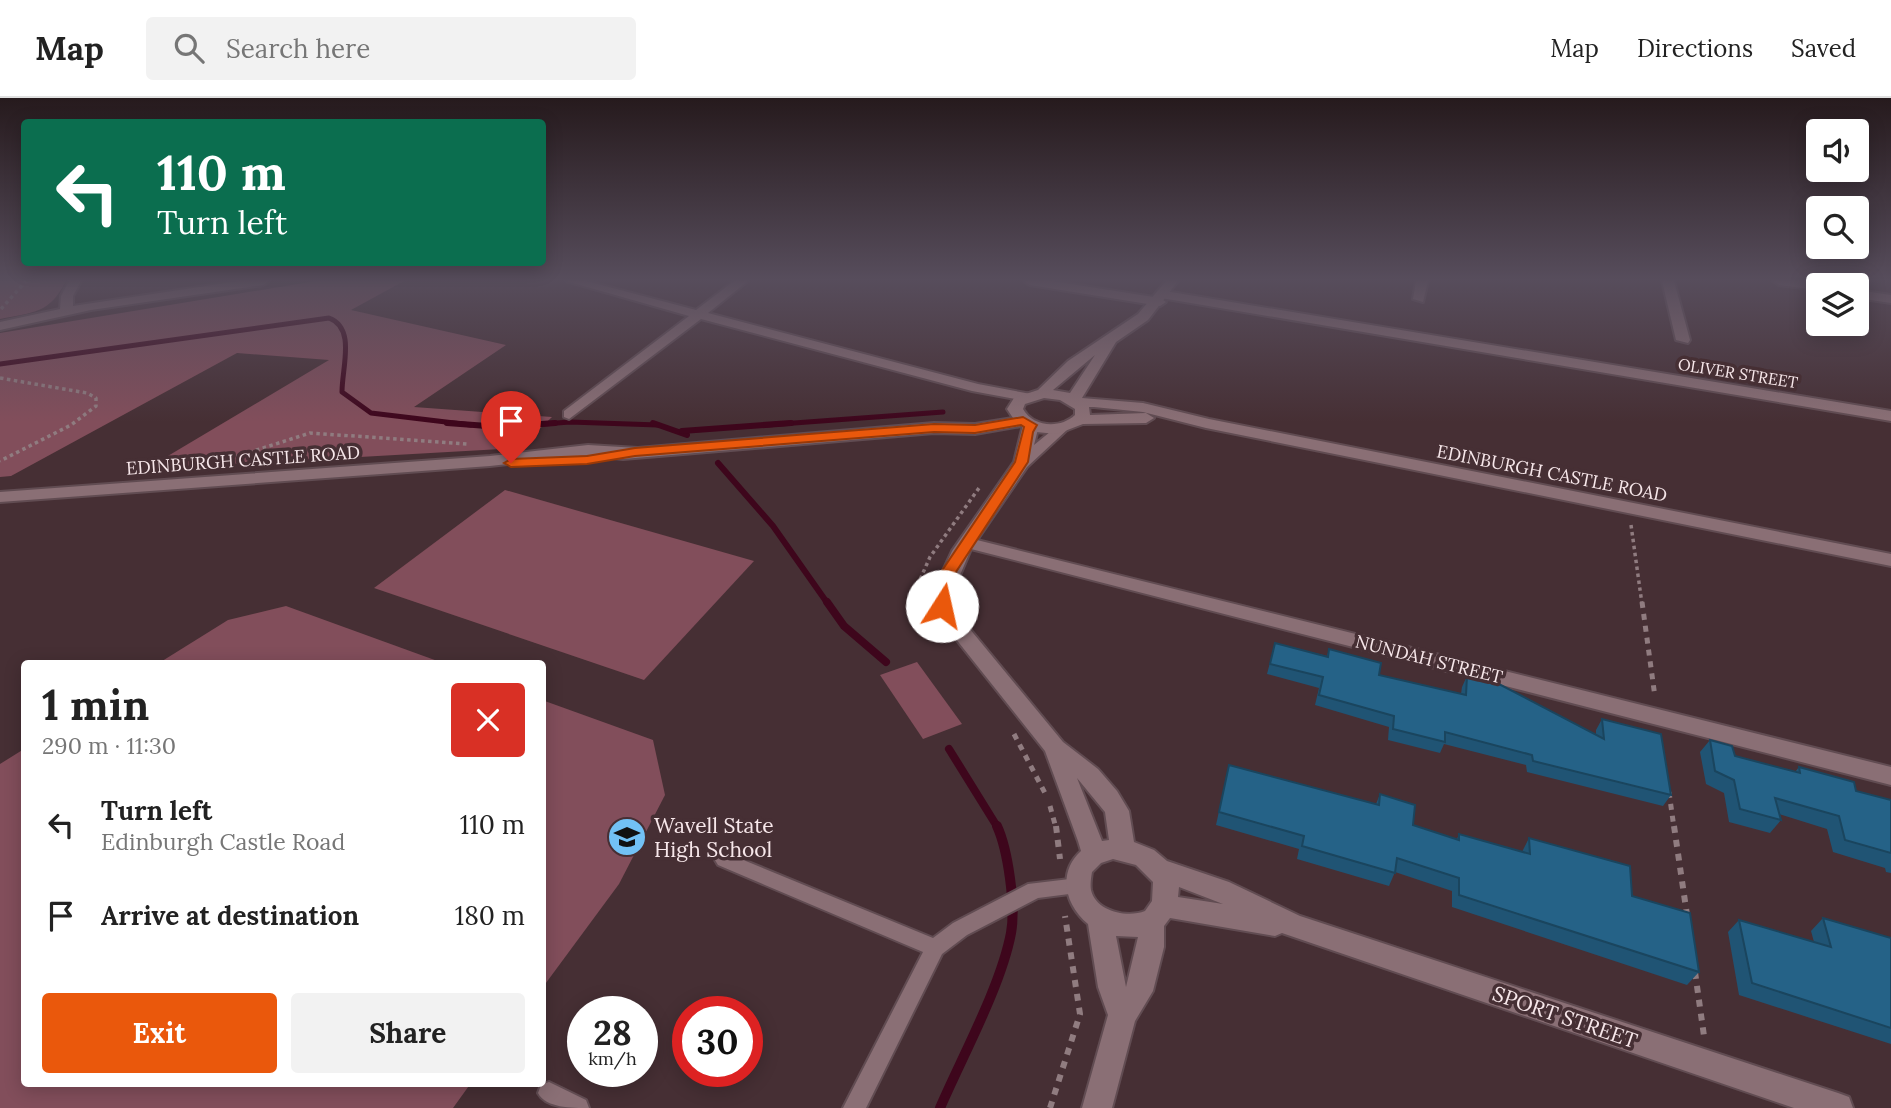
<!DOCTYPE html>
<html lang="en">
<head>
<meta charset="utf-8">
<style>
	:root { --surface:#fff; --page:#f2f2f2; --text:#222; --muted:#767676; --line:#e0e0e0; --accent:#ea580c }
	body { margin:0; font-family:Lora,serif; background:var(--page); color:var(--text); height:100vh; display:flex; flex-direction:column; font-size:26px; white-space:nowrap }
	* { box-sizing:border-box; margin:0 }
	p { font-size:23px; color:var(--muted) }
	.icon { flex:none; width:38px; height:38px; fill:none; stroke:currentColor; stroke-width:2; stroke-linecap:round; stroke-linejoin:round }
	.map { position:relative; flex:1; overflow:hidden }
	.panel { position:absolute; left:21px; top:562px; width:525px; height:427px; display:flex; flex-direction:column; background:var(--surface); border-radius:7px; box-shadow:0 4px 18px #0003 }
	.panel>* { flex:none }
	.hud { position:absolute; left:21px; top:21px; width:525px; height:147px; border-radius:7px; box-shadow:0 4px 18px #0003; background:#0b6e4f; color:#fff; overflow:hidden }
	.tools { position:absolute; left:1806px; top:21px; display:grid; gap:14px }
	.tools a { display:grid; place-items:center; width:63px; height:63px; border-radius:7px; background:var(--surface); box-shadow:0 4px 18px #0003; font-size:35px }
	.speed { position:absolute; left:567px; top:898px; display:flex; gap:14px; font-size:35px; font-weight:700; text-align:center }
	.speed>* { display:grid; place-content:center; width:91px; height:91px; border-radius:50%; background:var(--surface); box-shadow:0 4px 18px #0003; line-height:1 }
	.speed small { font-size:18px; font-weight:400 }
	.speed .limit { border:10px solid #d22; background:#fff; color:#111 }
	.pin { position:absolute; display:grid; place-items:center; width:60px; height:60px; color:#fff; margin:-72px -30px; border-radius:50% 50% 50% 0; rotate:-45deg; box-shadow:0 0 7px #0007 }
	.pin .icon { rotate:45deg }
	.me { position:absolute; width:77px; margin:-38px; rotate:10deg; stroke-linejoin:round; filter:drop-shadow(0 0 5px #0008) }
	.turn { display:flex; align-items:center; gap:24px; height:147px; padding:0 21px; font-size:32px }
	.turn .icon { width:91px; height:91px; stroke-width:2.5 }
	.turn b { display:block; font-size:49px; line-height:60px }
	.round { display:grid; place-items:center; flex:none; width:74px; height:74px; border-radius:7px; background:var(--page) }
	.summary { display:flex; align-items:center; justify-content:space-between; height:119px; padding:0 21px }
	h1 { font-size:42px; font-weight:800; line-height:52px }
	.button { display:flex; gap:14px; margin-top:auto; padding:14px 21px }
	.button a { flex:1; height:80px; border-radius:7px; background:var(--accent); color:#fff; font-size:28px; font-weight:800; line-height:80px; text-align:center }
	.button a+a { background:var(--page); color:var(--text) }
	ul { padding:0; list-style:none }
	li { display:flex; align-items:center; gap:21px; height:91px; padding:0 21px }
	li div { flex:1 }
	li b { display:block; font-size:26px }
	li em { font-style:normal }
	header { display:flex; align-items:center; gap:42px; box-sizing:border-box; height:98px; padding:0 35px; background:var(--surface); border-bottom:2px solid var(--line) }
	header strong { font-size:33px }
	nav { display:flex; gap:38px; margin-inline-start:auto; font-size:24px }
	.search { width:490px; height:63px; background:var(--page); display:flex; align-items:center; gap:18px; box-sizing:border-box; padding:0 24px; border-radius:7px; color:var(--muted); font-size:26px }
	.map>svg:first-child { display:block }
</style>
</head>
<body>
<header>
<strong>Map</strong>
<div class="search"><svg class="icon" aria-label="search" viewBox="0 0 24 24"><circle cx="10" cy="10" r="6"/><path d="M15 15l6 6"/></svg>Search here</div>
<nav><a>Map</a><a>Directions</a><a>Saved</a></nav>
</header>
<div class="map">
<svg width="1891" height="1010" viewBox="0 0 1891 1010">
	<rect width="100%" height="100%" fill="#462f34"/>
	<g fill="#824e5b">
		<path d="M0,183h66c-17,33 -32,31 -66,38z"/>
		<polygon points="316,183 404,183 351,212 506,247 414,309 552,319 520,350 146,371 329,262 237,255 11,378 0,379 0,235"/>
		<polygon points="505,392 754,463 644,582 374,490"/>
		<polygon points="286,508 443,565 159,565 228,522"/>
		<polygon points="917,564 962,626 923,641 880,577"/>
		<polygon points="542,602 653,642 665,697 619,786 543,889"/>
		<polygon points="24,651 24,985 471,985 453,1010 0,1010 0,666"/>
	</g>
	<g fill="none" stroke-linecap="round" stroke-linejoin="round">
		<g stroke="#3e061c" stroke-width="5">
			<path d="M0,266l329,-46c27,10 13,49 13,74l29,21 100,12"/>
			<polyline points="531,327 570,324 658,327"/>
			<polyline points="767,327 943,314"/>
		</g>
		<g stroke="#3e061c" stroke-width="6">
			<polyline points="447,325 501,329 555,325"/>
			<polyline points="653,325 687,337"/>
			<polyline points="682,333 791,325"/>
			<polyline points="718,365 773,428 828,506"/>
		</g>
		<g stroke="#3e061c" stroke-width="8">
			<polyline points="827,504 844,528 886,564"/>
			<polyline points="949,651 998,730"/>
		</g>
		<path stroke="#3e061c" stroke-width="10" d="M940,1010c22,-51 61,-122 71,-175 5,-27 -3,-83 -14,-107"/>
		<defs>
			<g id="service">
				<polygon points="724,754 933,840 953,825 1028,786 1078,780 1085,782 1087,788 1085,794 1038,800 967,837 942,856 866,1010 843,1010 923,854 718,767 715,762 718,757"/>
				<path d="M549,984l37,18 3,8c-18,0 -43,0 -51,-15l3,-8z"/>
			</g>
			<g id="minor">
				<polygon points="69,183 81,183 73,198 73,208 239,183 269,183 263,187 91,212 0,232 0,224 60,211 61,198"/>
				<polygon points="566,183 586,183 696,212 734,183 748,183 708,215 978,286 1031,296 1033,299 1026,303 972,293 701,221 569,321 564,319 564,313 689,218"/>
				<polygon points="1024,183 1052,183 1160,200 1166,204 1160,208 1030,187"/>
				<polygon points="1416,183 1428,183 1423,204 1413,201"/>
				<polygon points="1662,183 1674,183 1690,242 1688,245 1676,242"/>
				<polygon points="1165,193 1891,313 1891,323 1161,200 1159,197"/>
				<path d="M1031,322l8,5 -5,20 27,-22 8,5 -42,39 -50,73 914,227v18l-920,-236 -21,50 5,12 108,131 35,27 19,22 12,20 5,31 20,8 13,11 62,21 71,34 538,177 11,4 4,11h-59l-512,-175 -7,3 -105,-18 -6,8v21l-11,44 -18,30 -23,87h-30l26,-93 -10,-28 -10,-63c-23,-19 -31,-51 -7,-73l-3,-10 -33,-90 -105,-132 -10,-20 22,-48 62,-89 9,-37zM1077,680l28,34 4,28 -7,1zM1113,761l23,6 17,17 -1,19 -7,10c-17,7 -49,1 -54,-21 -1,-5 0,-12 1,-18l9,-9zM1179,789l44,17 -45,-7zM1116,838l22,1 -12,50z"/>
			</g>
			<g id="tertiary">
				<path d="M1166,183h12l-30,39 -32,22 -34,56 61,5 66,16 682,135v12l-685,-138 -63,-16 -49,-5h-5l1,8 56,-2 8,5 -8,5 -63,1 -26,10 -21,-2 -15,-6 -46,8 -41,-1 -311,26 -35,-4 -98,11 -490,36v-10l490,-36 98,-11 50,3 296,-25 41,1 38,-6 -6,-9 7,-11 24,-8 30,-29 70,-47zM1095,257l-25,38 -17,-3zM1044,300l16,2 15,9v6c-15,14 -42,12 -52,-6l2,-5z"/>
				<polygon points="1773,183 1806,183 1824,187 1818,187 1818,192 1779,187"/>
				<polygon points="1857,192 1891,197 1891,205 1857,200"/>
			</g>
		</defs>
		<use href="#service" stroke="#614c52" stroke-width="4"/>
		<use href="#minor" stroke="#614c52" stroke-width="4"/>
		<use href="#tertiary" stroke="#614c52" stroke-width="4"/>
		<g stroke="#907c80" stroke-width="3.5" stroke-dasharray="3.5 3.5" stroke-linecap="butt">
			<polyline points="1,211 26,183"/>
			<polyline points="0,280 87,295 96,300 96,308 71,327 0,363"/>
			<polyline points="216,365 310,335 468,346"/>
			<polyline points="1631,427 1642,506"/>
			<polyline points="914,506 911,502 930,459 979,390"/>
		</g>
		<g stroke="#907c80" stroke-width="5" stroke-dasharray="6 6" stroke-linecap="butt">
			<polyline points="913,504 925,521"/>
			<polyline points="1642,504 1655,599"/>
			<polyline points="1014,636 1047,699"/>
			<polyline points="1669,694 1674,730"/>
			<polyline points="1050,708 1056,730"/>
		</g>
		<g stroke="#907c80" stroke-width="6" stroke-dasharray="7 7" stroke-linecap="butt">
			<polyline points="1056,728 1060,761"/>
			<polyline points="1674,728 1687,817"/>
			<polyline points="1695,874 1704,938"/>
			<polyline points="1050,1010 1080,916 1065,818"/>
		</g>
		<use href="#service" fill="#8a6f75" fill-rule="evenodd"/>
		<use href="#minor" fill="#8a6f75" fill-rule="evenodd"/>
		<use href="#tertiary" fill="#8a6f75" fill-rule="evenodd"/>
	</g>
	<g fill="#205474">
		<polygon points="1275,545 1327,558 1329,551 1379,577 1461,596 1462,589 1467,578 1596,637 1596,632 1602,621 1671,697 1663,708 1527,674 1526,667 1444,646 1440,655 1388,642 1389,629 1315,607 1319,590 1267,576"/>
		<polygon points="1710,642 1735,658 1795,674 1799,669 1856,693 1891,702 1891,775 1886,774 1885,770 1833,754 1827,731 1779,716 1781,722 1770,735 1729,724 1724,695 1706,686 1700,654"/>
		<polygon points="1229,667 1376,706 1380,696 1413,727 1457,741 1459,736 1522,754 1529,740 1632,798 1699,874 1687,887 1452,809 1452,793 1395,774 1389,788 1297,761 1299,751 1216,727"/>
		<polygon points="1823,820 1891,840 1891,946 1739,897 1728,834 1739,822 1814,844 1811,833"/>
	</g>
	<g fill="#256287" stroke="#1a455e" stroke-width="2">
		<polygon points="1275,545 1328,559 1329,551 1381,565 1379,577 1466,597 1467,578 1497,585 1604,641 1602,621 1661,636 1671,697 1533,663 1532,657 1445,634 1445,644 1393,631 1394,618 1319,597 1323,579 1270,566"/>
		<polygon points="1710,642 1732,648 1735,658 1800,675 1799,669 1854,684 1856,693 1891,702 1891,755 1845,742 1839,718 1775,700 1781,722 1740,711 1734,682 1715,673"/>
		<polygon points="1229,667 1379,707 1380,696 1415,707 1413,727 1459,742 1459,736 1530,756 1529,740 1630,768 1632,798 1690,815 1699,874 1459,797 1459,780 1397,760 1395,775 1302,748 1304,738 1219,714"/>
		<polygon points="1823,820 1891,840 1891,930 1752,885 1739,822 1831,849"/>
	</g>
	<linearGradient id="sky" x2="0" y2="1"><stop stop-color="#261a1d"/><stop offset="0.56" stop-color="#574d5c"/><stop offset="1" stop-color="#574d5c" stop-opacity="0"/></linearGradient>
	<rect width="1891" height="324" fill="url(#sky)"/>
	<polygon fill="#ea580c" stroke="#983908" stroke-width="2" points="1023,319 1037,327 1033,334 1028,364 954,477 947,495 950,508 942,513 934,508 932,495 939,477 1015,364 1024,329 1021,327 975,335 934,334 635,358 587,366 511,369 504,365 511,361 587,358 635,350 934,326 975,327"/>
	<defs>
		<symbol id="school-disc" viewBox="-11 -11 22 22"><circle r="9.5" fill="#72c1f5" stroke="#462f34"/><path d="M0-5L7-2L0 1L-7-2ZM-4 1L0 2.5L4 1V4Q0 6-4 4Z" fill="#111"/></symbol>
	</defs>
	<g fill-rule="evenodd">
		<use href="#school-disc" x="605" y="717" width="44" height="44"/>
	</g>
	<g text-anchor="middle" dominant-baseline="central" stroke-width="7" stroke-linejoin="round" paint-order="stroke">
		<g font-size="16" fill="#f7e7ea" stroke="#462f34">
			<text transform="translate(1738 275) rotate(9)">OLIVER STREET</text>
		</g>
		<g font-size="18" fill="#f7e7ea" stroke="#462f34">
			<text transform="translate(243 362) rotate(-4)">EDINBURGH CASTLE ROAD</text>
			<text transform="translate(1552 375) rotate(11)">EDINBURGH CASTLE ROAD</text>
			<text transform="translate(1429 561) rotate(14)">NUNDAH STREET</text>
		</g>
		<g font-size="21" fill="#f7e7ea" stroke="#462f34" text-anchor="start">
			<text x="654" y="727">Wavell State<tspan x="654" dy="24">High School</tspan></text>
		</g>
		<g font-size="21" fill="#f7e7ea" stroke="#462f34">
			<text transform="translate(1565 919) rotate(19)">SPORT STREET</text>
		</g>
	</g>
</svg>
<div class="tools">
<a><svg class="icon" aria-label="sound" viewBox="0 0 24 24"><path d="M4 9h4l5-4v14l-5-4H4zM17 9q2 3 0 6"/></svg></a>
<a><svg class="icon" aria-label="search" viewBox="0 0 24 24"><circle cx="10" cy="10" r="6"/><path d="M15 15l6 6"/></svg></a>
<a><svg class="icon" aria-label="layers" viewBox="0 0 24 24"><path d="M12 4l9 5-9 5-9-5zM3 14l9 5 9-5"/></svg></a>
</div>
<div class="speed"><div>28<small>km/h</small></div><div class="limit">30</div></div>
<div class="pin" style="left:511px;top:365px;background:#d93025"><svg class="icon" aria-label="arrive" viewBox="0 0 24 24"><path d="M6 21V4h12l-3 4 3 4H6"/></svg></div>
<svg class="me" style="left:942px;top:508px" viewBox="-20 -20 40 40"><circle r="19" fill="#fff"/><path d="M0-13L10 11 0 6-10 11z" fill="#ea580c"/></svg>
<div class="hud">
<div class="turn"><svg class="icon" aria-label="left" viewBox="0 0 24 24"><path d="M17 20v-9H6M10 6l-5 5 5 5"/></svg><div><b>110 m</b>Turn left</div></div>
</div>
<section class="panel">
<div class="summary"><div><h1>1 min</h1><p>290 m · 11:30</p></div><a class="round" style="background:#d93025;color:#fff"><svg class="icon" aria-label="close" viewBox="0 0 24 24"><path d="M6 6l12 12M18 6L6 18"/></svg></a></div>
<ul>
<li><svg class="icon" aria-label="left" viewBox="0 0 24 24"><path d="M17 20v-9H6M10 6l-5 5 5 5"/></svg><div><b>Turn left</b><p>Edinburgh Castle Road</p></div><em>110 m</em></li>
<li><svg class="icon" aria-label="arrive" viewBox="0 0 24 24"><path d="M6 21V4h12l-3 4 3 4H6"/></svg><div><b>Arrive at destination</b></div><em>180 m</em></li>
</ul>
<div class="button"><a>Exit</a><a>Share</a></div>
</section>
</div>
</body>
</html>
